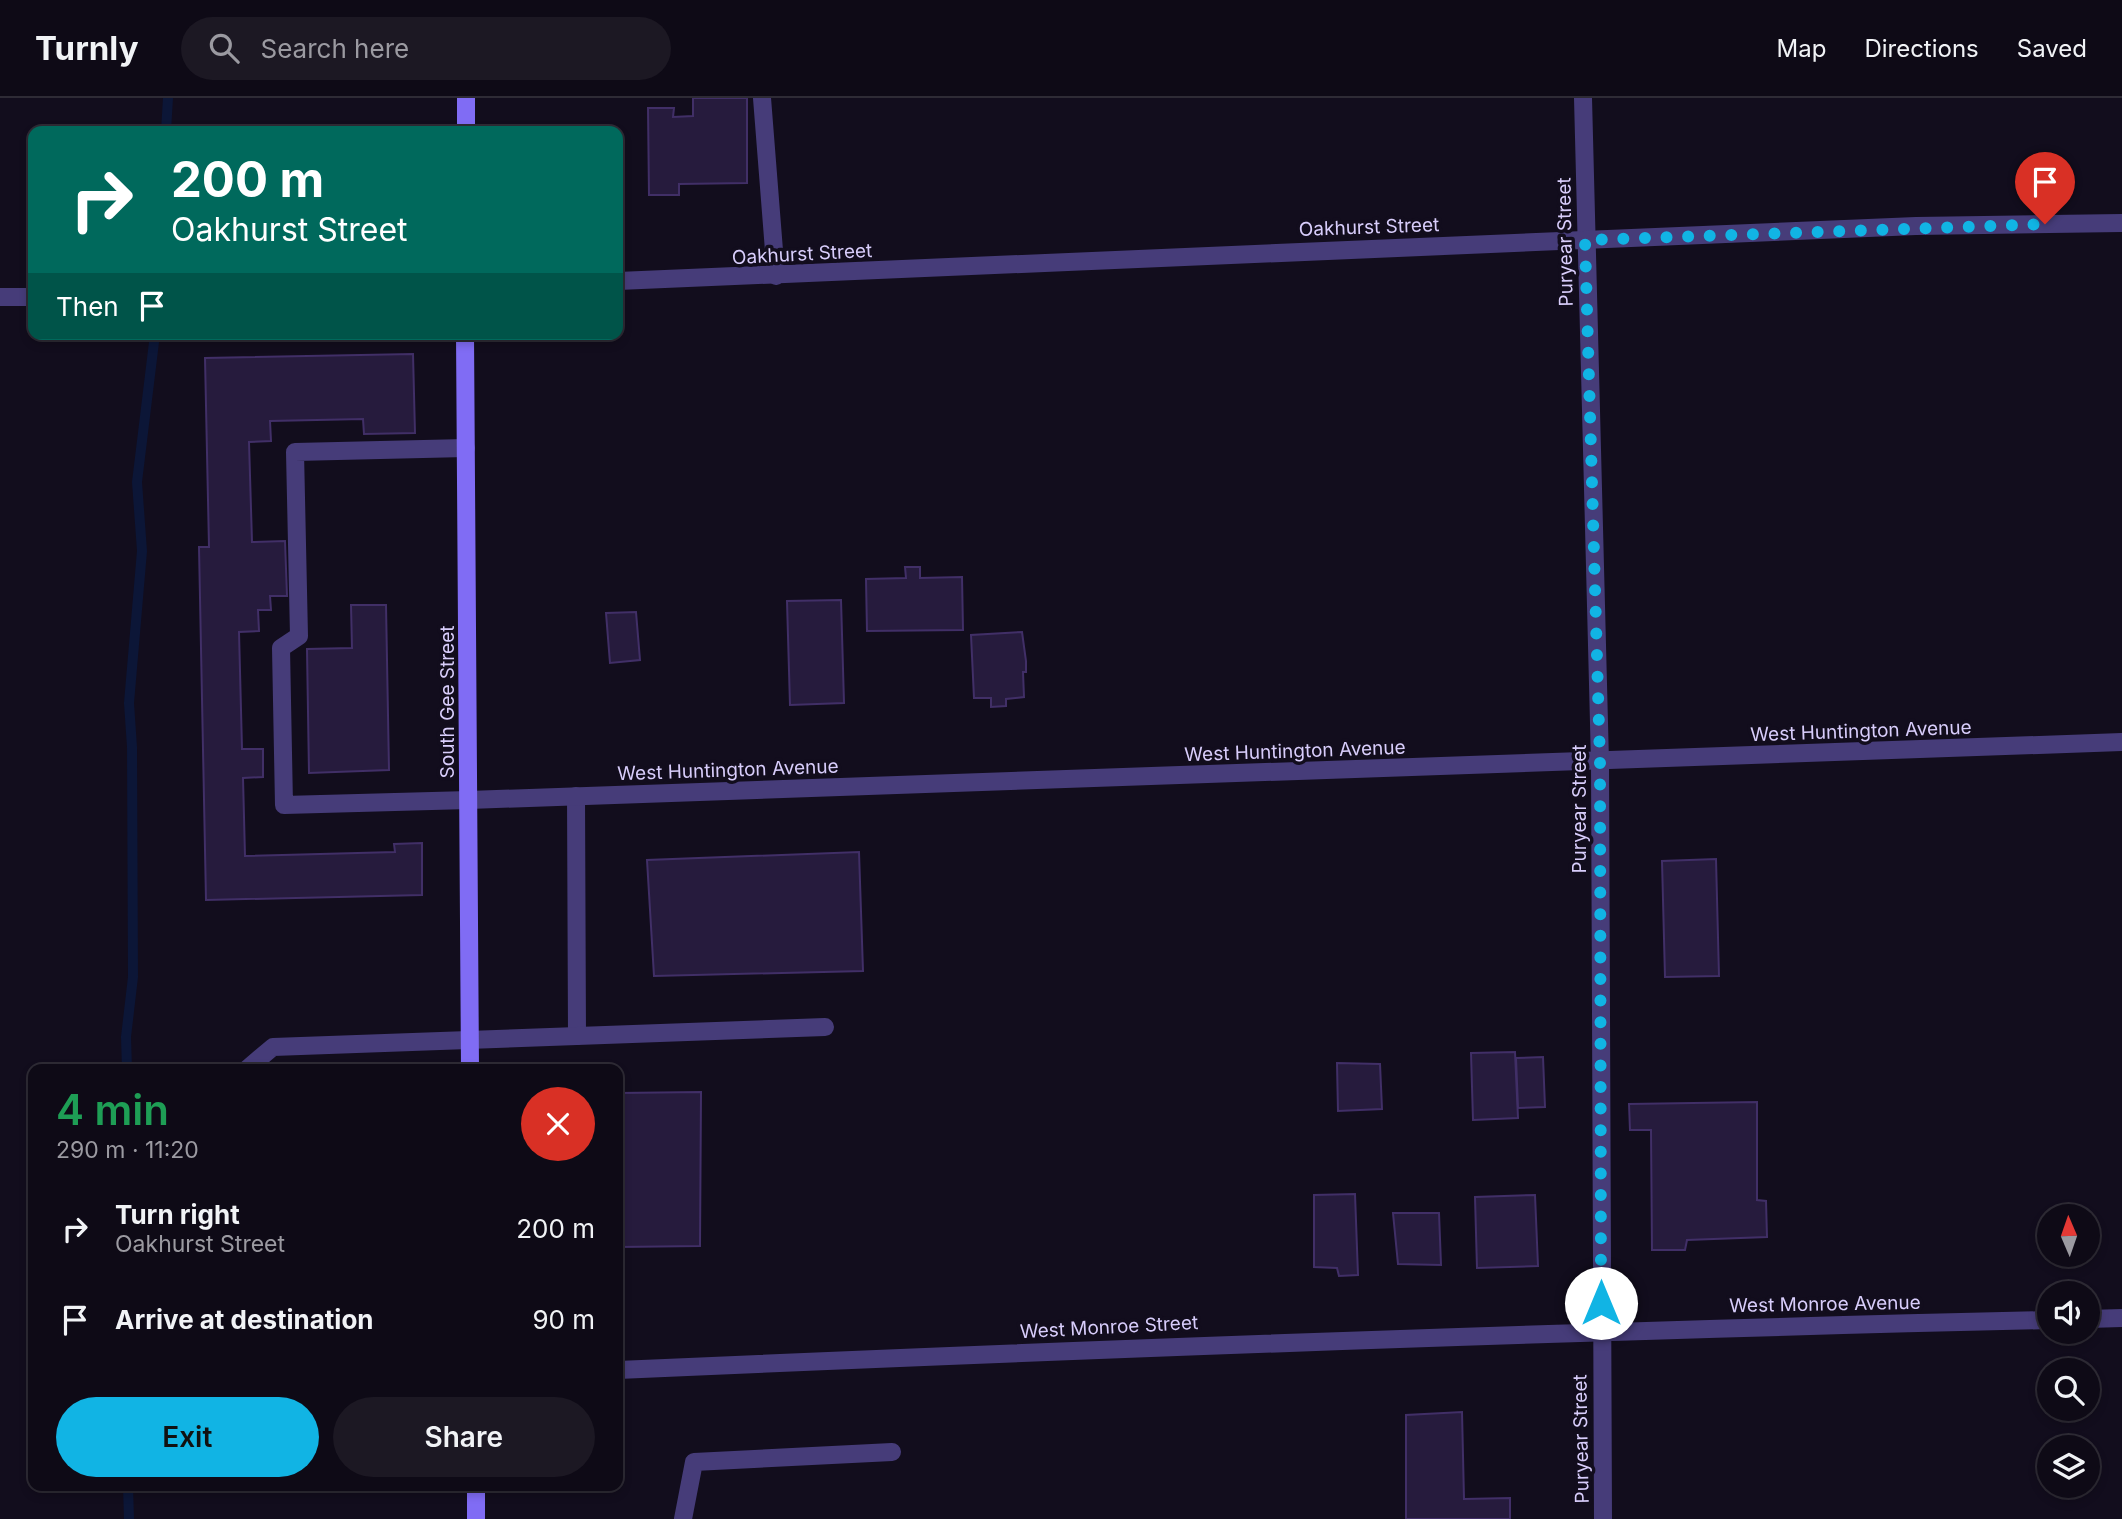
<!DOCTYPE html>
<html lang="en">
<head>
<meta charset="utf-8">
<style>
	:root { --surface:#0e0a16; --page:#1c1823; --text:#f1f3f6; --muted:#9b9aa1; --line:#2e2b35; --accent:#11b4e4 }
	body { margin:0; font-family:Inter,sans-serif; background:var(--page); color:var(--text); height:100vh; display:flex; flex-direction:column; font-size:26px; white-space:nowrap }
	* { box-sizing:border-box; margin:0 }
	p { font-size:23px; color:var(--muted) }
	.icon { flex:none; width:38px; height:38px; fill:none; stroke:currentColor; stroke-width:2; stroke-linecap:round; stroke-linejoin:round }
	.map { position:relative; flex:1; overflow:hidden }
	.details { position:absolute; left:28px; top:966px; width:595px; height:427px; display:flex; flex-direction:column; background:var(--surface); border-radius:14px; box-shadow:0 4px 10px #0003,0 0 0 2px var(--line) }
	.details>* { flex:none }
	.banner { position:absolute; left:28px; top:28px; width:595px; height:214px; border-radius:14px; box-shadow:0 4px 10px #0003,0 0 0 2px var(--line); background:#00695c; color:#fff; overflow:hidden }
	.needle { width:46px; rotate:358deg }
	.fabs { position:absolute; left:2037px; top:1106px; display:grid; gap:14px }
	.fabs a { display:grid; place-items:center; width:63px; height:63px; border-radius:50%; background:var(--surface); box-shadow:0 4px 10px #0003,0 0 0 2px var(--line); font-size:35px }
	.pin { position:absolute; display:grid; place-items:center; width:60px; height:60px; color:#fff; margin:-72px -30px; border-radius:50% 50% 50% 0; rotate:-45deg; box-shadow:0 0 7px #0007 }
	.pin .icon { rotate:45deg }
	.me { position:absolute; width:77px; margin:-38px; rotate:0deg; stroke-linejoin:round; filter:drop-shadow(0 0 5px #0008) }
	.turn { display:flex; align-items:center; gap:24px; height:147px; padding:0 28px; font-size:32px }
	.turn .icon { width:91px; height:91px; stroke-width:2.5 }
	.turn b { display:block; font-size:49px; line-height:60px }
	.then { display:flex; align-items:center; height:66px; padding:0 28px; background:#0003; gap:14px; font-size:26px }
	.round { display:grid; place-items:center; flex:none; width:74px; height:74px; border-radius:37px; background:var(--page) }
	.head { display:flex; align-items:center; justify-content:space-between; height:119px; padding:0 28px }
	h1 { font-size:42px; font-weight:600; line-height:52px; color:#1e9e55 }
	.action { display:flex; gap:14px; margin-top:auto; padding:14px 28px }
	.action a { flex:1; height:80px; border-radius:42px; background:var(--accent); color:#111; font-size:28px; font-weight:600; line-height:80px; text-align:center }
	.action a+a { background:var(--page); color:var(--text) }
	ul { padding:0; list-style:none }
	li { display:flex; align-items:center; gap:21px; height:91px; padding:0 28px }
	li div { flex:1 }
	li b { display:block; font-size:26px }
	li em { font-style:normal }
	header { display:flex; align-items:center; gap:42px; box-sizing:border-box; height:98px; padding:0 35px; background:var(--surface); border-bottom:2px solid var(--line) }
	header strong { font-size:33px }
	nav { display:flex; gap:38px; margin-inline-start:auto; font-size:24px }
	.search { width:490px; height:63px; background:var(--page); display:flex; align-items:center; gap:18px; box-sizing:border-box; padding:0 24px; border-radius:38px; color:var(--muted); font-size:26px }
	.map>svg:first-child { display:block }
</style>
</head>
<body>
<header>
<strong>Turnly</strong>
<div class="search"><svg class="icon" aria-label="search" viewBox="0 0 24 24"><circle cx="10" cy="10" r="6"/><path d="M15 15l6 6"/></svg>Search here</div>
<nav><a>Map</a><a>Directions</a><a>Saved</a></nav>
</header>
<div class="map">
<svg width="2122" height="1421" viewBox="0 0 2122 1421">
	<rect width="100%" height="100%" fill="#120d1d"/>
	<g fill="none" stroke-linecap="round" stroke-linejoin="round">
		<g stroke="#0c1637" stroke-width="10">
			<polyline points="166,33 168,0"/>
			<polyline points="127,971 126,939 133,879 132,649 129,605 142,453 137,384 155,236"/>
			<polyline points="128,1388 129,1421"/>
		</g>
	</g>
	<g fill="#261b3d" stroke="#412f67" stroke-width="2">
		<polygon points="693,0 747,0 747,85 679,86 679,97 649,97 648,10 674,10 673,19 693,18"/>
		<polygon points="413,256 415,335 364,336 363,321 270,323 271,343 249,344 252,444 285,443 287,498 270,498 271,512 258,512 259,533 239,534 242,651 263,651 263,679 243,680 245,758 395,754 394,746 422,745 422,797 206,802 199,449 209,449 205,260"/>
		<polygon points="905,469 920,469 920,480 962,479 963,532 867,533 866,481 906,480"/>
		<polygon points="841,502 844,605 790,607 787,503"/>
		<polygon points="351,507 386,507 389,672 309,675 307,551 352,550"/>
		<polygon points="636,514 640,562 610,565 606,515"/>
		<polygon points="1022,534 1026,563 1026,574 1023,574 1024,599 1006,601 1006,608 991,609 991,600 974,600 971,537"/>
		<polygon points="859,754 863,873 654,878 647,762"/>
		<polygon points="1716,761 1719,878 1665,879 1662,763"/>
		<polygon points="1515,954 1518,1020 1473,1022 1471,955"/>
		<polygon points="1543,959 1545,1009 1518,1010 1516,960"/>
		<polygon points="1337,965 1380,966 1382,1011 1338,1013"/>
		<polygon points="701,994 700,1148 618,1149 618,995"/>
		<polygon points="1757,1004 1757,1102 1766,1103 1767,1139 1687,1142 1685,1152 1652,1152 1651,1032 1630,1032 1629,1006"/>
		<polygon points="1355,1096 1358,1177 1339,1178 1337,1170 1314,1169 1314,1097"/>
		<polygon points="1535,1097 1538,1168 1477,1170 1475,1099"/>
		<polygon points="1393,1115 1439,1115 1441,1167 1398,1166"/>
		<polygon points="1462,1314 1464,1401 1510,1400 1510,1421 1406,1421 1406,1317"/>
	</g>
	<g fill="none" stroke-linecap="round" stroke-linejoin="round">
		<g stroke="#463c79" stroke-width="18">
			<polyline points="762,0 776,178"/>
			<polyline points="0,199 33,199"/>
			<polyline points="466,350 295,354 299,538 281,550 284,707 469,702"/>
			<polyline points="576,698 577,938"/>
			<polyline points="247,971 273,949 825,929"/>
			<polyline points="683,1421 694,1364 892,1354"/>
		</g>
		<g stroke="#463c79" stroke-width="18">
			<polyline points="1583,0 1600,664 1603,1421"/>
			<polyline points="618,183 1916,128 2122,125"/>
			<polyline points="469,702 2122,644"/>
			<polyline points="2088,1221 2122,1220"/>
			<path d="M618,1272c477,-21 954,-39 1431,-50"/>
		</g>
		<g stroke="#806cf4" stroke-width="18">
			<polyline points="466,33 466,0"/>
			<polyline points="465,236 470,971"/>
			<polyline points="476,1388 476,1421"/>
		</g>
	</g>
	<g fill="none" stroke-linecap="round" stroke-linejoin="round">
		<polyline stroke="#11b4e4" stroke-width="12" stroke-dasharray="0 21.6" points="1601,1205 1600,664 1585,142 2045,126"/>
	</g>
	<g text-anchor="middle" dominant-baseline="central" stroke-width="7" stroke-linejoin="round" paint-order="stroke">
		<g font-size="19" fill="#d8cdfb" stroke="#120d1d">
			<text transform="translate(1369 129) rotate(-2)">Oakhurst Street</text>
			<text transform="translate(1565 144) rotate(-91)">Puryear Street</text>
			<text transform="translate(802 156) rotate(-3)">Oakhurst Street</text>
			<text transform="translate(447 604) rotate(-90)">South Gee Street</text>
			<text transform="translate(1861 633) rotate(-2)">West Huntington Avenue</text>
			<text transform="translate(1295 653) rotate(-2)">West Huntington Avenue</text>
			<text transform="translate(728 672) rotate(-2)">West Huntington Avenue</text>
			<text transform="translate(1579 711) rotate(-90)">Puryear Street</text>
			<text transform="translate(1825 1206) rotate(-1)">West Monroe Avenue</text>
			<text transform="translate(1109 1229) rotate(-3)">West Monroe Street</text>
			<text transform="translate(1581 1341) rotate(-91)">Puryear Street</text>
		</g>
	</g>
</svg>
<div class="fabs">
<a><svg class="needle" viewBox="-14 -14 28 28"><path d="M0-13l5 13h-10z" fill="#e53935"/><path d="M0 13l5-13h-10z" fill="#9b9aa1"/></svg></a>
<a><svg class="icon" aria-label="sound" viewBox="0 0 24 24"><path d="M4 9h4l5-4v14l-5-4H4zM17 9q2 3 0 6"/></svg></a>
<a><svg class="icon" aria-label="search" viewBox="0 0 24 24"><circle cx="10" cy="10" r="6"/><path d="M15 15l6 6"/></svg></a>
<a><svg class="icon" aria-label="layers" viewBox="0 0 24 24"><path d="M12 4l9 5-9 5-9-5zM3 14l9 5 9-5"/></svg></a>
</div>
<div class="pin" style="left:2045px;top:126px;background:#d93025"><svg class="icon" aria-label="arrive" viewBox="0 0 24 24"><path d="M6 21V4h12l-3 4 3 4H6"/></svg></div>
<svg class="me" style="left:1601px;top:1205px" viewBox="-20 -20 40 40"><circle r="19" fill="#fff"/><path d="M0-13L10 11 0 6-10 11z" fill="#11b4e4"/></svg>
<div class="banner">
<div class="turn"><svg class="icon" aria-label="right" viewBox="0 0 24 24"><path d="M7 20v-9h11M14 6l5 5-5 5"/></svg><div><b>200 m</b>Oakhurst Street</div></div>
<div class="then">Then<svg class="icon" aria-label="arrive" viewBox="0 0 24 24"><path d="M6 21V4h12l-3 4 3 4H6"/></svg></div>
</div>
<section class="details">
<div class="head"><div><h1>4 min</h1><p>290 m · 11:20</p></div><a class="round" style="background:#d93025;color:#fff"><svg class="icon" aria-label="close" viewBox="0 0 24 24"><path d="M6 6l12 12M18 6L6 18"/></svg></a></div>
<ul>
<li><svg class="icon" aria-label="right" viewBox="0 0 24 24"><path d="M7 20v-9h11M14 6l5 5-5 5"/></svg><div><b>Turn right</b><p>Oakhurst Street</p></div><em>200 m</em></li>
<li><svg class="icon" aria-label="arrive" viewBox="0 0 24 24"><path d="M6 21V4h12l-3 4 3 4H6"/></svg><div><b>Arrive at destination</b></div><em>90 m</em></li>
</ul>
<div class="action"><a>Exit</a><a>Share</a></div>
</section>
</div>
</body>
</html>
